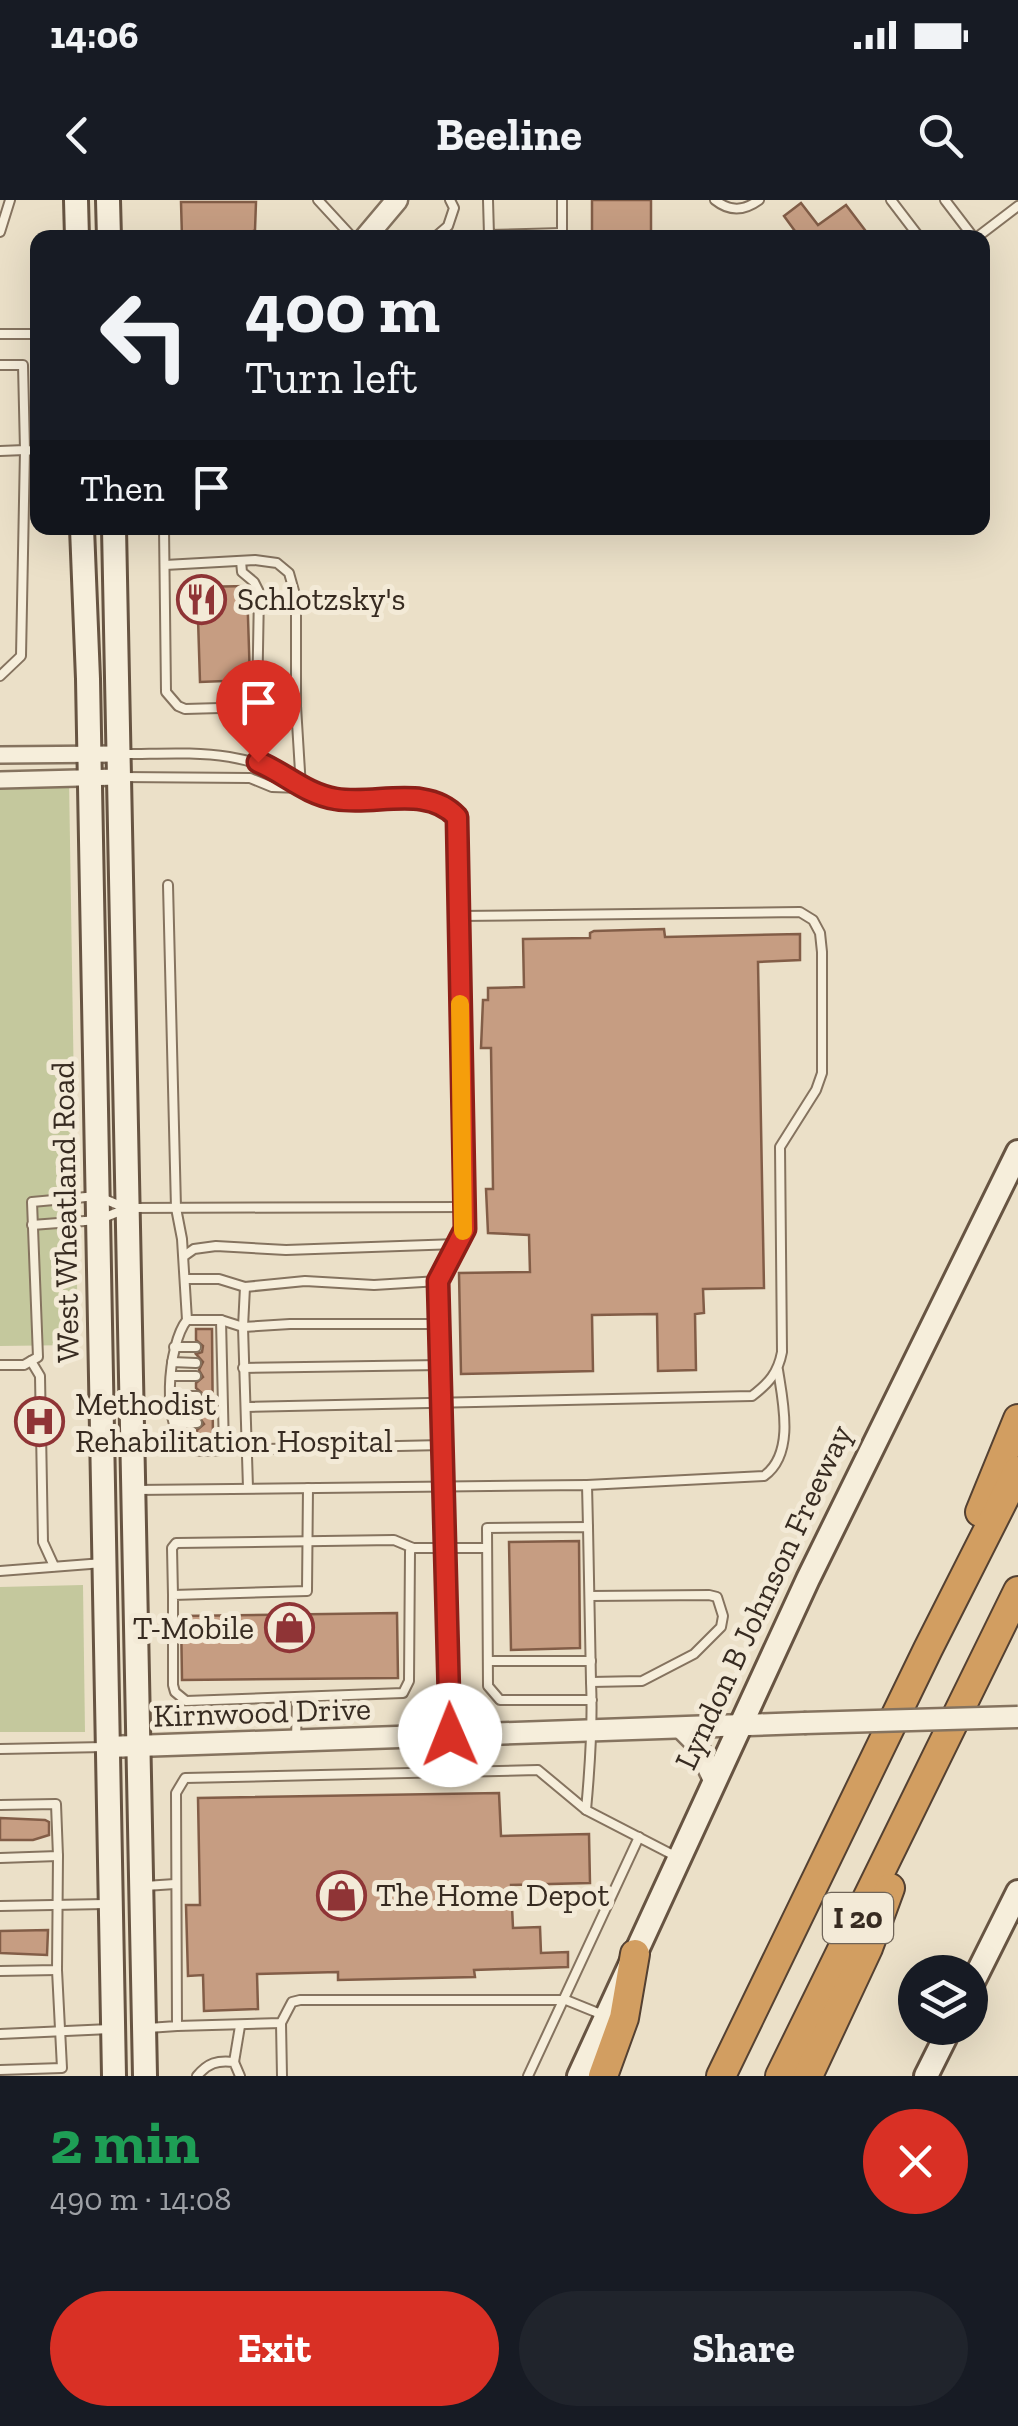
<!DOCTYPE html>
<html lang="en">
<head>
<meta charset="utf-8">
<style>
	:root { --surface:#171b24; --page:#20242c; --text:#f1f3f6; --muted:#9ea1a6; --accent:#d93025 }
	body { margin:0; font-family:"Zilla Slab",serif; background:var(--page); color:var(--text); height:100vh; display:flex; flex-direction:column; font-size:38px; white-space:nowrap }
	* { box-sizing:border-box; margin:0 }
	p { font-size:32px; color:var(--muted) }
	.icon { flex:none; width:55px; height:55px; fill:none; stroke:currentColor; stroke-width:2; stroke-linecap:round; stroke-linejoin:round }
	.map { position:relative; height:1876px; overflow:hidden }
	.sheet { display:flex; flex-direction:column; background:var(--surface); flex:1 }
	.sheet>* { flex:none }
	.banner { position:absolute; left:30px; top:30px; width:960px; height:305px; border-radius:20px; box-shadow:0 10px 40px #0002; background:#171b24; color:var(--text); overflow:hidden }
	.fabs { position:absolute; left:898px; top:1755px; display:grid; gap:20px }
	.fabs a { display:grid; place-items:center; width:90px; height:90px; border-radius:50%; background:var(--surface); box-shadow:0 10px 40px #0002; font-size:50px }
	.pin { position:absolute; display:grid; place-items:center; width:85px; height:85px; color:#fff; margin:-102px -42px; border-radius:50% 50% 50% 0; rotate:-45deg; box-shadow:0 0 10px #0007 }
	.pin .icon { rotate:45deg }
	.me { position:absolute; width:110px; margin:-55px; rotate:359deg; stroke-linejoin:round; filter:drop-shadow(0 0 8px #0008) }
	.turn { display:flex; align-items:center; gap:35px; height:210px; padding:0 50px; font-size:45px }
	.turn .icon { width:130px; height:130px; stroke-width:2.5 }
	.turn b { display:block; font-size:70px; line-height:85px }
	.then { display:flex; align-items:center; height:95px; padding:0 50px; background:#0003; gap:20px; font-size:38px }
	.round { display:grid; place-items:center; flex:none; width:105px; height:105px; border-radius:52px; background:var(--page) }
	.headline { display:flex; align-items:center; justify-content:space-between; height:170px; padding:0 50px }
	h1 { font-size:60px; font-weight:800; line-height:75px; color:#1e9e55 }
	.button { display:flex; gap:20px; margin-top:auto; padding:20px 50px }
	.button a { flex:1; height:115px; border-radius:60px; background:var(--accent); color:#fff; font-size:40px; font-weight:800; line-height:115px; text-align:center }
	.button a+a { background:var(--page); color:var(--text) }
	.status { display:flex; justify-content:space-between; align-items:center; height:70px; padding:0 50px; background:var(--surface); direction:ltr }
	.status svg { height:28px; fill:currentColor }
	header { display:flex; justify-content:space-between; align-items:center; height:130px; padding:0 50px; background:var(--surface); font-size:45px; font-weight:800 }
	.map>svg:first-child { display:block }
</style>
</head>
<body>
<div class="status"><b>14:06</b><svg viewBox="0 0 49 12"><path d="M0 12V9h3v3zM5 12V6h3v6zM10 12V3h3v9zM15 12V0h3v12zM26 1h20v11H26zM47 4h2v5h-2z"/></svg></div>
<header><svg class="icon" aria-label="back" viewBox="0 0 24 24"><path d="M15 5l-7 7 7 7"/></svg>Beeline<svg class="icon" aria-label="search" viewBox="0 0 24 24"><circle cx="10" cy="10" r="6"/><path d="M15 15l6 6"/></svg></header>
<div class="map">
<svg width="1018" height="1876" viewBox="0 0 1018 1876">
	<rect width="100%" height="100%" fill="#ebe0c8"/>
	<g fill="#c4c89d">
		<polygon points="69,578 78,1145 0,1146 0,579"/>
		<polygon points="83,1385 85,1532 0,1532 0,1387"/>
	</g>
	<g fill="#c69d82" stroke="#825d47" stroke-width="2.5">
		<rect x="592" y="0" width="59" height="38"/>
		<polygon points="181,2 256,2 255,30 247,34 249,38 182,38"/>
		<polygon points="801,3 818,25 846,5 871,38 800,38 784,16"/>
		<polygon points="247,386 250,480 200,482 197,387"/>
		<polygon points="664,729 665,737 800,734 800,760 758,762 764,1088 703,1089 704,1113 695,1114 696,1170 658,1171 657,1114 592,1115 593,1171 461,1174 459,1073 530,1072 529,1035 488,1033 486,989 493,989 491,848 481,848 483,800 488,800 488,788 524,787 523,739 590,738 590,733 594,731"/>
		<polygon points="196,1129 212,1129 213,1243 197,1243 197,1230 204,1224 197,1214 204,1210 204,1195 196,1188 196,1183 203,1177 199,1170 203,1162 196,1154 202,1152 203,1146 196,1140"/>
		<polygon points="579,1341 580,1448 511,1450 509,1342"/>
		<polygon points="397,1413 398,1478 182,1480 181,1416"/>
		<polygon points="499,1593 501,1636 589,1634 590,1683 511,1685 513,1728 540,1727 541,1753 568,1752 568,1767 474,1770 475,1777 338,1780 338,1772 257,1774 258,1809 204,1811 203,1775 188,1776 186,1705 200,1705 198,1598"/>
		<polygon points="0,1618 45,1620 49,1622 49,1635 33,1640 0,1640"/>
		<polygon points="48,1730 47,1755 0,1753 0,1731"/>
	</g>
	<g fill="none" stroke-linecap="round" stroke-linejoin="round">
		<defs>
			<g id="service">
				<polyline points="318,0 353,38"/>
				<polyline points="488,0 489,35 562,33"/>
				<path d="M715,0c15,12 29,11 44,0"/>
				<polyline points="891,0 920,38"/>
				<polyline points="945,0 974,38"/>
				<polyline points="0,32 10,0"/>
				<polyline points="562,35 562,0"/>
				<polyline points="125,38 135,38"/>
				<polyline points="295,38 301,38"/>
				<polyline points="434,38 448,26 454,8 450,0"/>
				<polyline points="976,38 1018,6"/>
				<polyline points="0,134 38,134"/>
				<polyline points="0,165 23,165 25,250 0,251"/>
				<polyline points="164,328 166,492 178,506 185,509 296,506 301,588"/>
				<polyline points="241,361 242,372 254,382 259,392 257,507"/>
				<polyline points="165,365 255,360 277,363 289,373 296,398 296,506"/>
				<polyline points="0,476 21,456 25,250 38,251"/>
				<path d="M124,554c61,0 127,-8 177,34"/>
				<polyline points="121,577 250,578 272,587 301,588 336,600 431,599 447,605 457,617 465,1029 439,1081 450,1531"/>
				<polyline points="168,685 176,1008 182,1039 187,1120 221,1120 243,1127 248,1288"/>
				<polyline points="32,1025 98,1020 128,1008 464,1007"/>
				<polyline points="184,1056 194,1049 216,1046 286,1050 457,1044"/>
				<polyline points="186,1079 219,1079 245,1087 305,1081 374,1085 439,1081"/>
				<polyline points="245,1087 243,1127 290,1124 440,1124"/>
				<path d="M187,1120c-19,23 -28,113 4,129 9,4 23,1 33,1"/>
				<polyline points="221,1120 224,1250 443,1245"/>
				<polyline points="174,1147 196,1147"/>
				<polyline points="31,1161 40,1176 43,1342 54,1366"/>
				<polyline points="172,1162 196,1163"/>
				<polyline points="0,1165 24,1165 38,1157 32,1002 97,996 123,1007"/>
				<polyline points="243,1168 441,1165"/>
				<polyline points="171,1176 196,1176"/>
				<polyline points="171,1196 197,1196"/>
				<polyline points="172,1207 197,1207"/>
				<path d="M246,1207l506,-11c17,-13 26,-23 30,-44l-2,-205 36,-57 6,-17v-121l-2,-19 -7,-13 -13,-8 -341,4"/>
				<polyline points="174,1224 197,1223"/>
				<path d="M587,1285l177,-9c31,-22 19,-74 14,-106"/>
				<polyline points="308,1288 307,1391 173,1395 173,1485 175,1492 186,1501 403,1493 409,1481 410,1351 413,1348"/>
				<polyline points="135,1290 587,1285 588,1327"/>
				<polyline points="0,1371 103,1363"/>
				<polyline points="173,1395 172,1348 176,1343 394,1340 413,1348 487,1348"/>
				<polyline points="590,1396 709,1395 717,1397 723,1416 721,1427 694,1454 642,1481 591,1482"/>
				<polyline points="488,1461 591,1461"/>
				<path d="M592,1500h-92l-12,-14 -1,-158 101,-1 3,155c2,43 -1,85 -5,128l89,46"/>
				<polyline points="296,1540 297,1498"/>
				<polyline points="0,1549 105,1547"/>
				<polyline points="0,1605 56,1604 58,1656 0,1658"/>
				<polyline points="145,1686 175,1684"/>
				<polyline points="0,1706 105,1704"/>
				<polyline points="0,1771 57,1770 58,1656"/>
				<polyline points="281,1823 282,1876"/>
				<polyline points="177,1826 281,1823 292,1802 300,1800 566,1800 603,1815"/>
				<polyline points="148,1828 177,1826 176,1593 185,1578 538,1570 586,1610"/>
				<polyline points="0,1834 110,1829"/>
				<polyline points="234,1862 240,1826"/>
				<polyline points="0,1870 62,1868 57,1770"/>
				<path d="M197,1876c11,-13 20,-16 37,-14l6,14"/>
				<polyline points="528,1876 639,1637"/>
			</g>
			<g id="minor">
				<polyline points="0,555 118,554"/>
				<polyline points="0,580 118,577"/>
			</g>
			<g id="tertiary">
				<polyline points="365,38 397,0"/>
				<polyline points="681,1528 697,1544 714,1580"/>
				<polyline points="107,1547 804,1523"/>
			</g>
			<g id="secondary">
				<polyline points="76,0 77,38"/>
				<polyline points="108,0 109,38"/>
				<polyline points="82,328 88,479 114,1876"/>
				<polyline points="114,328 145,1876"/>
				<polyline points="970,1788 1018,1692"/>
				<polyline points="579,1876 808,1379 1018,952"/>
				<polyline points="926,1876 950,1828"/>
			</g>
			<g id="motorway">
				<polyline points="980,1312 1018,1219"/>
				<polyline points="603,1876 624,1818 635,1754"/>
				<polyline points="721,1876 928,1449 1018,1271"/>
				<polyline points="780,1876 1018,1391"/>
				<polyline points="808,1876 868,1748 890,1688"/>
			</g>
		</defs>
		<use href="#service" stroke="#85735f" stroke-width="12"/>
		<use href="#minor" stroke="#85735f" stroke-width="20"/>
		<use href="#tertiary" stroke="#85735f" stroke-width="25"/>
		<use href="#secondary" stroke="#675442" stroke-width="28"/>
		<use href="#motorway" stroke="#544132" stroke-width="32"/>
		<use href="#service" stroke="#f6eedb" stroke-width="8"/>
		<use href="#minor" stroke="#f6eedb" stroke-width="15"/>
		<use href="#tertiary" stroke="#f6eedb" stroke-width="20"/>
		<use href="#secondary" stroke="#f6eedb" stroke-width="22"/>
		<use href="#motorway" stroke="#d29e61" stroke-width="28"/>
		<defs>
			<polyline id="tertiary-bridge" points="804,1523 1018,1517"/>
		</defs>
		<use href="#tertiary-bridge" stroke="#85735f" stroke-width="25" stroke-linecap="butt"/>
		<use href="#tertiary-bridge" stroke="#f6eedb" stroke-width="20"/>
	</g>
	<g fill="none" stroke-linecap="round" stroke-linejoin="round">
		<defs>
			<path id="route" d="M258,562c27,11 47,32 78,37 39,7 91,-15 121,18l8,412 -27,52 12,454"/>
		</defs>
		<use href="#route" stroke="#8d1f18" stroke-width="25"/>
		<use href="#route" stroke="#d93025" stroke-width="18"/>
		<polyline stroke="#f59e0b" stroke-width="18" points="460,804 463,1031"/>
	</g>
	<defs>
		<symbol id="restaurant-ring" viewBox="-11 -11 22 22"><circle r="9.5" fill="#f3ead7" stroke="#8f3436" stroke-width="1.5"/><path d="M-5-6h1v4h1v-4h1v4h1v-4h1v5L-1.5 .5V6h-2V.5L-5-1ZM5-6V6H3V1.5H1.5Q1.5-4 5-6Z" fill="#8f3436"/></symbol>
		<symbol id="hospital-ring" viewBox="-11 -11 22 22"><circle r="9.5" fill="#f3ead7" stroke="#8f3436" stroke-width="1.5"/><path d="M-5-5h3v3.5h4V-5h3V5h-3V1.5h-4V5h-3Z" fill="#8f3436"/></symbol>
		<symbol id="shop-ring" viewBox="-11 -11 22 22"><circle r="9.5" fill="#f3ead7" stroke="#8f3436" stroke-width="1.5"/><path d="M-5-2.5h2.3a2.7 3.5 0 0 1 5.4 0H5L5.5 6h-11ZM-1.5-2.5h3a1.5 2.3 0 0 0-3 0Z" fill="#8f3436"/></symbol>
	</defs>
	<g fill-rule="evenodd">
		<use href="#restaurant-ring" x="174" y="372" width="55" height="55"/>
		<use href="#hospital-ring" x="12" y="1194" width="55" height="55"/>
		<use href="#shop-ring" x="262" y="1400" width="55" height="55"/>
		<use href="#shop-ring" x="314" y="1668" width="55" height="55"/>
	</g>
	<g text-anchor="middle" dominant-baseline="central" stroke-width="10" stroke-linejoin="round" paint-order="stroke">
		<rect fill="#f3ead7" stroke="#6f6458" stroke-width="2.5" x="823" y="1693" width="70" height="50" rx="8"/>
		<g font-size="30" font-weight="bold" fill="#372b21">
			<text x="858" y="1718">I 20</text>
		</g>
		<g font-size="32" fill="#372b21" stroke="#f3ead7" text-anchor="start">
			<text x="237" y="399">Schlotzsky's</text>
			<text x="75" y="1204">Methodist<tspan x="75" dy="37">Rehabilitation Hospital</tspan></text>
			<text x="254" y="1428" text-anchor="end">T-Mobile</text>
			<text x="376" y="1695">The Home Depot</text>
		</g>
		<g font-size="32" fill="#372b21" stroke="#f3ead7">
			<text transform="translate(65 1012) rotate(-91)">West Wheatland Road</text>
			<text transform="translate(763 1397) rotate(-65)">Lyndon B Johnson Freeway</text>
			<text transform="translate(262 1512) rotate(-2)">Kirnwood Drive</text>
		</g>
	</g>
</svg>
<div class="fabs">
<a><svg class="icon" aria-label="layers" viewBox="0 0 24 24"><path d="M12 4l9 5-9 5-9-5zM3 14l9 5 9-5"/></svg></a>
</div>
<div class="pin" style="left:258px;top:562px;background:#d93025"><svg class="icon" aria-label="arrive" viewBox="0 0 24 24"><path d="M6 21V4h12l-3 4 3 4H6"/></svg></div>
<svg class="me" style="left:450px;top:1535px" viewBox="-20 -20 40 40"><circle r="19" fill="#fff"/><path d="M0-13L10 11 0 6-10 11z" fill="#d93025"/></svg>
<div class="banner">
<div class="turn"><svg class="icon" aria-label="left" viewBox="0 0 24 24"><path d="M17 20v-9H6M10 6l-5 5 5 5"/></svg><div><b>400 m</b>Turn left</div></div>
<div class="then">Then<svg class="icon" aria-label="arrive" viewBox="0 0 24 24"><path d="M6 21V4h12l-3 4 3 4H6"/></svg></div>
</div>
</div>
<section class="sheet">
<div class="headline"><div><h1>2 min</h1><p>490 m · 14:08</p></div><a class="round" style="background:#d93025;color:#fff"><svg class="icon" aria-label="close" viewBox="0 0 24 24"><path d="M6 6l12 12M18 6L6 18"/></svg></a></div>
<div class="button"><a>Exit</a><a>Share</a></div>
</section>
</body>
</html>
